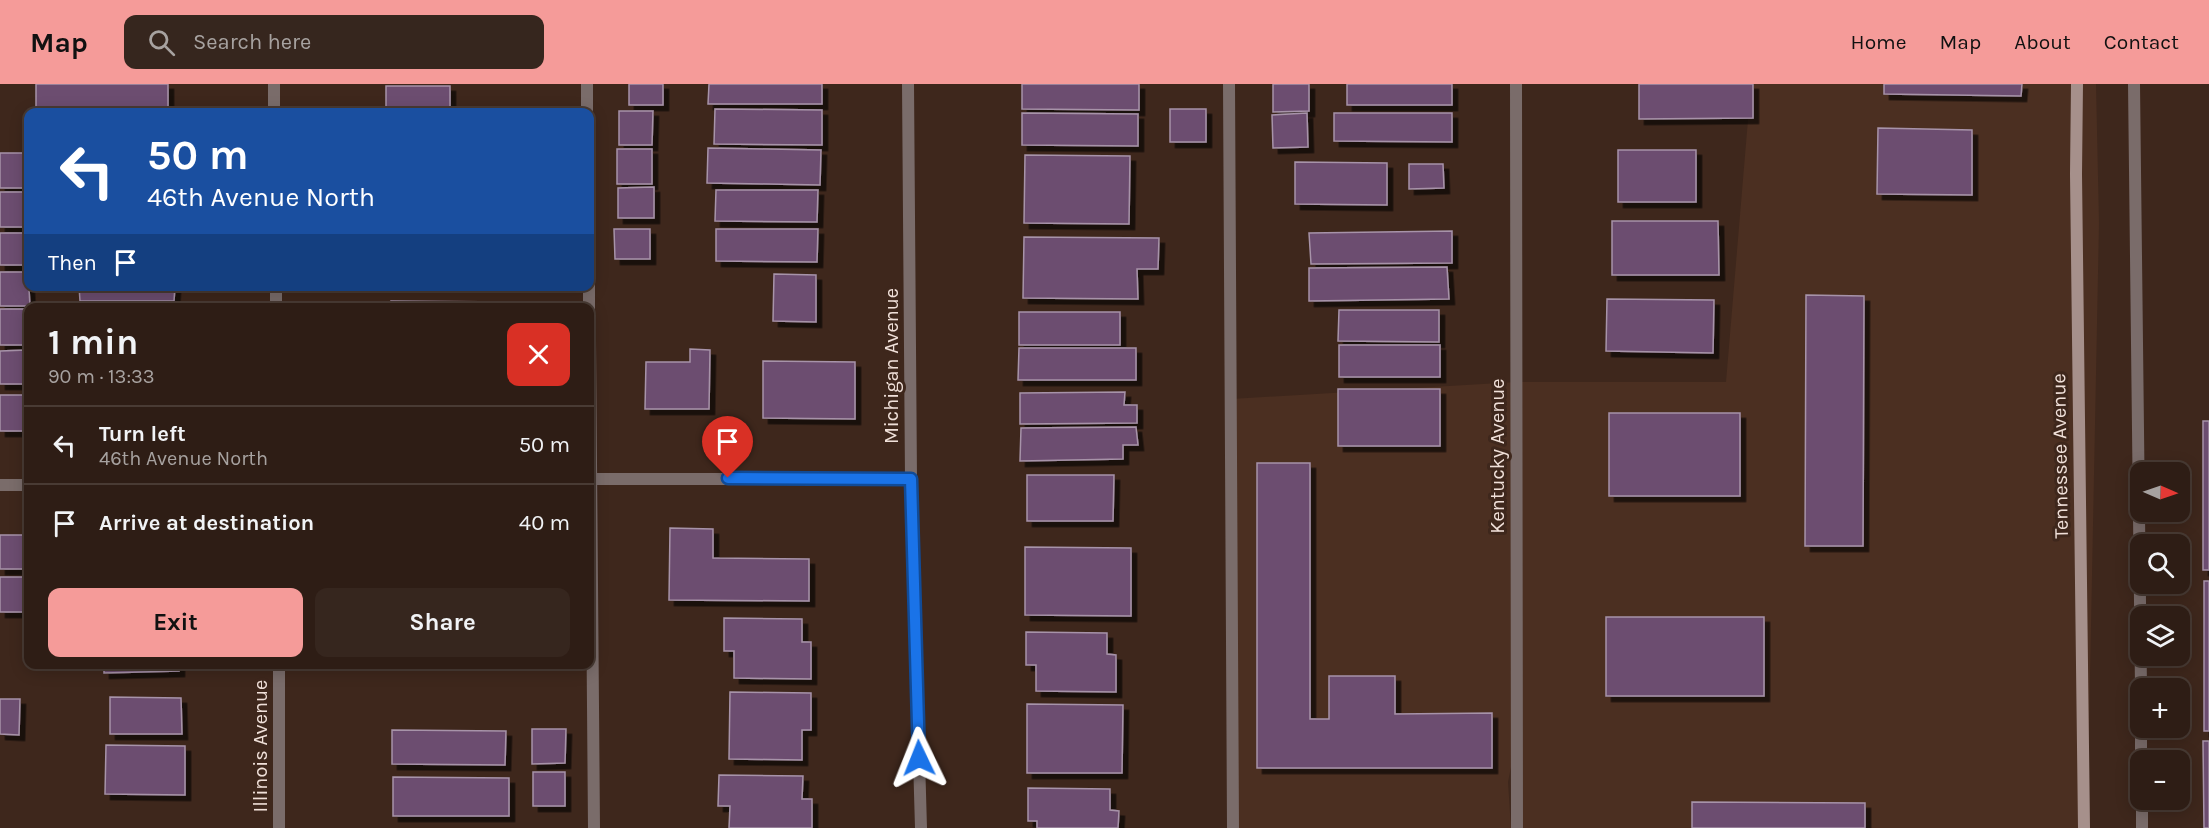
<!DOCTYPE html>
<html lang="en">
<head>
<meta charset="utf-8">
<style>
	:root { --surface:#2e1d15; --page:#36261e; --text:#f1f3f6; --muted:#a7a2a0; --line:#493b34; --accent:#f59b99 }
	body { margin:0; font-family:Karla,sans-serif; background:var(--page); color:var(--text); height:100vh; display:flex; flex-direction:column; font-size:22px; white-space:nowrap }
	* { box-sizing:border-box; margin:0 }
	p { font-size:20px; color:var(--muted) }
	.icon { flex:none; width:33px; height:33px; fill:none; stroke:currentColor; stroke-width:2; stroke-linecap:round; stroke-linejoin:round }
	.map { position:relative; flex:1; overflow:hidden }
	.sheet { position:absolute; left:24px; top:219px; width:570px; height:366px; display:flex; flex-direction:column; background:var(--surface); border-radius:12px; box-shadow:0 3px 15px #0003,0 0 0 2px var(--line) }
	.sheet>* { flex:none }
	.top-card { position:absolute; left:24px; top:24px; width:570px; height:183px; border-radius:12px; box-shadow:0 3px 15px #0003,0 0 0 2px var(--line); background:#1a4fa0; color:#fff; overflow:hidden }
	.needle { width:39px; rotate:92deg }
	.tools { position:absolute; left:2130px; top:378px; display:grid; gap:12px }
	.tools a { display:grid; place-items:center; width:60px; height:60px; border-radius:12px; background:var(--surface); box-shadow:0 3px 15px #0003,0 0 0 2px var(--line); font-size:30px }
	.pin { position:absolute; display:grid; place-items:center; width:51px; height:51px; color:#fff; margin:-62px -26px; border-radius:50% 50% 50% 0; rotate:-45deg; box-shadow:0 0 6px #0007 }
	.pin .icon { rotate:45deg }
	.me { position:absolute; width:66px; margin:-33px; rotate:358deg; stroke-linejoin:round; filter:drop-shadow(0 0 4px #0008) }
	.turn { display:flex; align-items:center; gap:21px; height:126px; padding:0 24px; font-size:27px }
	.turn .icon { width:78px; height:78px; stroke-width:2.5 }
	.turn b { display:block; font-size:42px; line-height:51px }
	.then { display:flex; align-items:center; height:57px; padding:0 24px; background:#0003; gap:12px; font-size:22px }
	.round { display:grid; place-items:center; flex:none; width:63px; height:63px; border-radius:12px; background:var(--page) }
	.head { display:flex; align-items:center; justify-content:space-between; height:102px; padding:0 24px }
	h1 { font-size:36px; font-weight:700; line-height:45px }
	.button { display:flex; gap:12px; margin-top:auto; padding:12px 24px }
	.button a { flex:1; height:69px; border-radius:12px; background:var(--accent); color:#111; font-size:24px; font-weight:700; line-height:69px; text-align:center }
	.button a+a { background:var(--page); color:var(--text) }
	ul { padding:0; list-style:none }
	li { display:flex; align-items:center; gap:18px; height:78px; padding:0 24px; border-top:2px solid var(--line) }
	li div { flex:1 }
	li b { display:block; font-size:22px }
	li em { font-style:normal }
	header { display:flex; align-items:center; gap:36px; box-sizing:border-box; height:84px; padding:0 30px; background:var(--accent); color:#111 }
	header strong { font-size:28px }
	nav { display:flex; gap:33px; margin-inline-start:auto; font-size:21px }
	.search { width:420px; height:54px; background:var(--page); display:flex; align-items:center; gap:15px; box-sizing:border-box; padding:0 21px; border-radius:12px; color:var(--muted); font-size:22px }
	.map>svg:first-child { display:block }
</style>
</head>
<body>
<header>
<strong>Map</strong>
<div class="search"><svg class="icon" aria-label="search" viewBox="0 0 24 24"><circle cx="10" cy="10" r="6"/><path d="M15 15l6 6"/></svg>Search here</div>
<nav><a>Home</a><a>Map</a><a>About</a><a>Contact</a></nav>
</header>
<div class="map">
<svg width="2209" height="744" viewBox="0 0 2209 744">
	<defs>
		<filter id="shadow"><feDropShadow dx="5.5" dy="5.5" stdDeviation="0" flood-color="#0009"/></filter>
	</defs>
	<rect width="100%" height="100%" fill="#3e271c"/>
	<polygon fill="#4b2f21" points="1751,0 2096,0 2099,139 2087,744 1517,744 1516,658 1508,698 1511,744 1233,744 1231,315 1516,298 1726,298"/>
	<g fill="#6c4d6f" stroke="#a793a9" stroke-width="1.5" filter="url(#shadow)">
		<rect x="36" y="0" width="132" height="28"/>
		<rect x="629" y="0" width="34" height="21"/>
		<polygon points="709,0 822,0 822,20 708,20"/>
		<polygon points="1022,0 1139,0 1139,26 1022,25"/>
		<polygon points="1273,0 1309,0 1309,27 1273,28"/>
		<rect x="1347" y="0" width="105" height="21"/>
		<polygon points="1639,0 1753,0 1753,34 1639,35"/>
		<polygon points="1884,0 2022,0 2021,12 1884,10"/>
		<rect x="386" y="2" width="64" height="26"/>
		<polygon points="715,25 822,26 822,61 714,60"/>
		<rect x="1170" y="25" width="36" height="33"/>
		<polygon points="619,27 653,27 652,61 619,61"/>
		<polygon points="1022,29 1138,30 1138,62 1022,61"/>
		<polygon points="1307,29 1308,63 1273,64 1272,31"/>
		<polygon points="1334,29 1452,29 1452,58 1334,57"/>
		<polygon points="1878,44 1972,46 1972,111 1877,110"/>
		<polygon points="708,64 821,66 820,101 707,99"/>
		<rect x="617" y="65" width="35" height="35"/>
		<rect x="1618" y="66" width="78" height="52"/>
		<rect x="0" y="69" width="25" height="35"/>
		<polygon points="1025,71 1130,72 1129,140 1024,139"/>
		<polygon points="1295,78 1387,79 1387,121 1295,120"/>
		<polygon points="1409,80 1443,80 1444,104 1409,105"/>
		<polygon points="654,103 654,134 618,134 618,104"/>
		<polygon points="716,106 818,106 817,138 715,137"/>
		<rect x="0" y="108" width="26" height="35"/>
		<polygon points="1612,137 1718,137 1719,191 1612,191"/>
		<polygon points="614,145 650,145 650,175 615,175"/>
		<polygon points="716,145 818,145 817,178 716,177"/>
		<polygon points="1452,147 1452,179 1311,180 1309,149"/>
		<rect x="0" y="149" width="28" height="32"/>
		<polygon points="1024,153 1159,154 1158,185 1137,185 1138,215 1023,214"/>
		<polygon points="1447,183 1449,215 1309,217 1309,184"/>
		<polygon points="0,188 28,188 30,222 0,222"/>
		<polygon points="774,190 816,191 816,238 773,237"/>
		<polygon points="79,202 175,202 174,217 80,217"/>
		<polygon points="1806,211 1864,212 1863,462 1805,462"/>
		<polygon points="1607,215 1714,216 1713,269 1606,267"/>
		<polygon points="391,217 510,218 510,224 391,224"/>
		<rect x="0" y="225" width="28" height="36"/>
		<polygon points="1339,226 1439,226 1439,258 1338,257"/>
		<rect x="1019" y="228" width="101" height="33"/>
		<rect x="1339" y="261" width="101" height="32"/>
		<polygon points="1019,264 1136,264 1136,296 1018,296"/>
		<polygon points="690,265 710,266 709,325 645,325 646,278 690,278"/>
		<polygon points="28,266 28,300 0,300 0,267"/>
		<polygon points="763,277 855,278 855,335 763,334"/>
		<rect x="1338" y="305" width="102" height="57"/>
		<polygon points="1125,308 1124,321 1137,321 1137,339 1020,340 1020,309"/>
		<rect x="0" y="311" width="28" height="36"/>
		<rect x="1609" y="329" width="131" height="83"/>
		<rect x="2203" y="337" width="6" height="149"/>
		<polygon points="1136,343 1138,361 1123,361 1123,375 1020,377 1021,344"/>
		<polygon points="1257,379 1310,379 1310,635 1329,635 1329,592 1395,592 1395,630 1492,629 1492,684 1257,684"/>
		<polygon points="1027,391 1114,391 1113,437 1027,437"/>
		<polygon points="670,444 713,445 713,474 809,475 809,517 669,516"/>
		<rect x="0" y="451" width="28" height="34"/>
		<polygon points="1025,463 1131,464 1131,532 1025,531"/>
		<rect x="0" y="493" width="28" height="35"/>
		<rect x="2204" y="497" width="5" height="150"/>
		<rect x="1606" y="533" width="158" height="79"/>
		<polygon points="724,534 802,535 802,558 811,558 811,595 734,594 734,567 724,567"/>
		<polygon points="1026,548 1107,549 1107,570 1116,571 1116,608 1036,607 1036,581 1026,581"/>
		<polygon points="104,580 179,580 179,587 104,589"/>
		<polygon points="730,608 811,609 811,646 802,646 802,676 729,675"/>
		<polygon points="110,613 181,614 182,650 110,650"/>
		<polygon points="0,615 20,615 19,651 0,650"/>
		<polygon points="1027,620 1123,621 1122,689 1027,689"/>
		<polygon points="532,645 566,645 565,679 532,680"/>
		<polygon points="392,646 506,647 505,681 392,680"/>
		<polygon points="2203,657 2209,657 2209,744 2204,744"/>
		<polygon points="106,661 185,662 185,711 105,710"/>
		<rect x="533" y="688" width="32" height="34"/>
		<polygon points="719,691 803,692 802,715 812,715 812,744 729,744 730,722 718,722"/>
		<polygon points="393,693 509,694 509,732 393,732"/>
		<polygon points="1028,704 1110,705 1110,726 1119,727 1118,744 1037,744 1037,737 1028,737"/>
		<polygon points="1692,718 1865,719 1865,744 1692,744"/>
	</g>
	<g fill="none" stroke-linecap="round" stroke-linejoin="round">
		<g stroke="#7a6c6a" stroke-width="12">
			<polyline points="587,0 587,28"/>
			<polyline points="1229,0 1233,744"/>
			<polyline points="2134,0 2141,604"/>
			<polyline points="589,202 589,224"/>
			<polyline points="590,256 594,744"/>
			<polyline points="2141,644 2141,676"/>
			<polyline points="2142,716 2142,744"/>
		</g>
		<g stroke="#7a6c6a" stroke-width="12">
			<polyline points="274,0 274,28"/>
			<polyline points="908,0 911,395 921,744"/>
			<polyline points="1516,0 1517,744"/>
			<polyline points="276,202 276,224"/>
			<polyline points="590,395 911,395"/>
			<polyline points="0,401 28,401"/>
			<polyline points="279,580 279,744"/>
		</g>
		<polyline stroke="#a6908b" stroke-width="12" points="2077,0 2076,90 2084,744"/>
	</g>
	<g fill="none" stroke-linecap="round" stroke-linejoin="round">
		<defs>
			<polyline id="route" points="728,394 911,395 919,674"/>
		</defs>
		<use href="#route" stroke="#114b97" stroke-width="15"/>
		<use href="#route" stroke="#1a73e8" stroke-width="10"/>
	</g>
	<g text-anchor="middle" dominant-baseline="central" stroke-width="6" stroke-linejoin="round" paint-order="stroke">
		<g font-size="20" fill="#f0e0d9" stroke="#3e271c">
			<text transform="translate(891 282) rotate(-90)">Michigan Avenue</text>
			<text transform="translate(1497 372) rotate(-90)">Kentucky Avenue</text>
			<text transform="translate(2060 372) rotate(-91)">Tennessee Avenue</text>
			<text transform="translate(260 662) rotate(-90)">Illinois Avenue</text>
		</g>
	</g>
</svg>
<div class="tools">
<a><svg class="needle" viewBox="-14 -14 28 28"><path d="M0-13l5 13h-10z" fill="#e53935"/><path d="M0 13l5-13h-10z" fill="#a7a2a0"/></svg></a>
<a><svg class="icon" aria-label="search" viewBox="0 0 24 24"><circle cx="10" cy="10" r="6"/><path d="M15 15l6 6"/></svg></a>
<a><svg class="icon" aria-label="layers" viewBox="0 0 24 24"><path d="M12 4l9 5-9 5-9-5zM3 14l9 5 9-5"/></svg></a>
<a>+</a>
<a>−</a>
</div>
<div class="pin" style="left:728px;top:394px;background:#d93025"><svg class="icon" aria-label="arrive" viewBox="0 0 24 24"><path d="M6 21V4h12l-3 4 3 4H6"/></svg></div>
<svg class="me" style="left:919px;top:674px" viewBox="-20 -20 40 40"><path d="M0-17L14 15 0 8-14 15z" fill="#1a73e8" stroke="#fff" stroke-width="4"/></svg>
<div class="top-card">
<div class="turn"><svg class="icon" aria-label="left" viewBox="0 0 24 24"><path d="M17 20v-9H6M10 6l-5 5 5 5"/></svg><div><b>50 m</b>46th Avenue North</div></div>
<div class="then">Then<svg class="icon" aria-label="arrive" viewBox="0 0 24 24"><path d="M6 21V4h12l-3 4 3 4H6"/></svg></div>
</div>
<section class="sheet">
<div class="head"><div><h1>1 min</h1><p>90 m · 13:33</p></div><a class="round" style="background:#d93025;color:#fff"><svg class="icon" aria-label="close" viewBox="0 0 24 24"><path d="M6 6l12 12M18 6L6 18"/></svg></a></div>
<ul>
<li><svg class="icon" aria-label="left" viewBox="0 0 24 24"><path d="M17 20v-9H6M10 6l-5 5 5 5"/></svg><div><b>Turn left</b><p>46th Avenue North</p></div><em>50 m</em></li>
<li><svg class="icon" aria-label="arrive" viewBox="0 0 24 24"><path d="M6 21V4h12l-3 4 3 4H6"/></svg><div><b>Arrive at destination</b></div><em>40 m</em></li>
</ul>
<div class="button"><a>Exit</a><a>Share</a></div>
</section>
</div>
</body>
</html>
